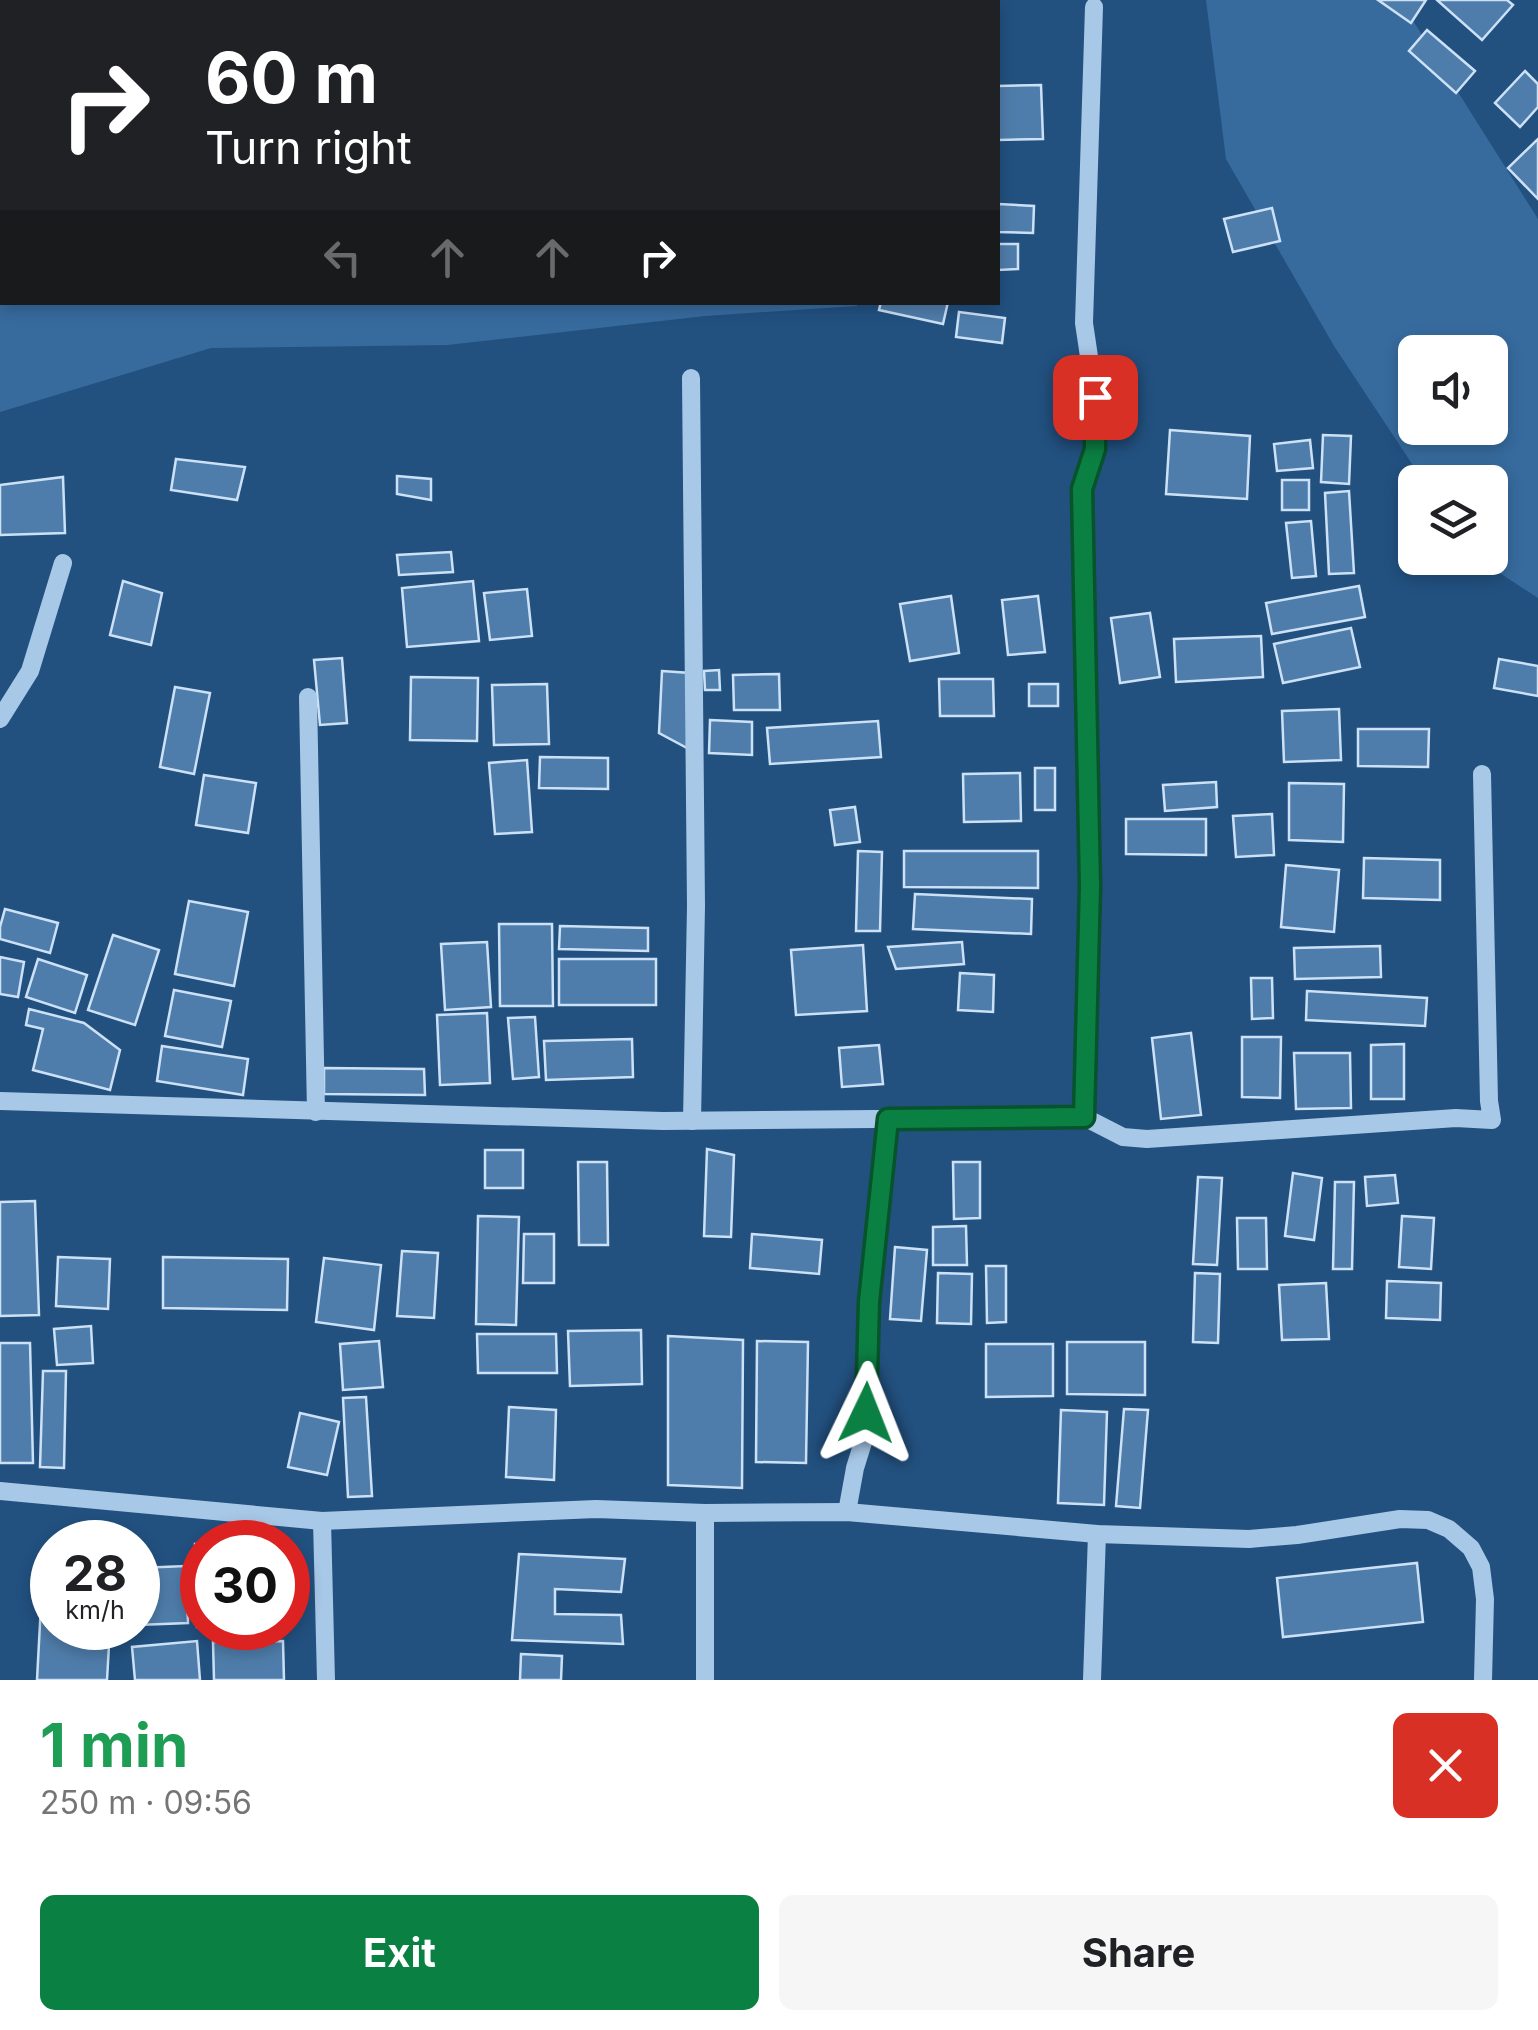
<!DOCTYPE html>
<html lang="en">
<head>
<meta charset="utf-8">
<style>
	:root { --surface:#fff; --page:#f6f6f6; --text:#202124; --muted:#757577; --accent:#0b8043 }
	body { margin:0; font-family:Inter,sans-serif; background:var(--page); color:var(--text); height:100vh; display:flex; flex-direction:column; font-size:38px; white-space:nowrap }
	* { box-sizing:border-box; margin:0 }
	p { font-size:32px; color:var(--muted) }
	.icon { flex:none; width:55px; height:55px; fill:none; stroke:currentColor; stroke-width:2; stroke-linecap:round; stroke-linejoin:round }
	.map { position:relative; height:1680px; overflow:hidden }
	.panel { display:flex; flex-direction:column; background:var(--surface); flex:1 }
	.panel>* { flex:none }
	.top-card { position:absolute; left:0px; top:0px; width:1000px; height:305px; box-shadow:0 5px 15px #0003; background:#202124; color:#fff; overflow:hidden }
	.buttons { position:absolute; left:1398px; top:335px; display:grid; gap:20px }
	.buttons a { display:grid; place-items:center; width:110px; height:110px; border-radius:15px; background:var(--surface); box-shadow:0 5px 15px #0003; font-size:50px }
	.speed { position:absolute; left:30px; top:1520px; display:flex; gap:20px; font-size:50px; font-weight:700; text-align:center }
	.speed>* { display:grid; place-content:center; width:130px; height:130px; border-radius:50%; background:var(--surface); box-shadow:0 5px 15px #0003; line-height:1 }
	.speed small { font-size:25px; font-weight:400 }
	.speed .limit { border:15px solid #d22; background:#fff; color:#111 }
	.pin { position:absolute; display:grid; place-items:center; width:85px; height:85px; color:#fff; margin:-42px; border-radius:20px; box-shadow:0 5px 15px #0006 }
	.me { position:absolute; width:110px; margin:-55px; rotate:2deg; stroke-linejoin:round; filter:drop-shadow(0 0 8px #0008) }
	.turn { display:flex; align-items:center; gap:35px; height:210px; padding:0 40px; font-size:45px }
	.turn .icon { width:130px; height:130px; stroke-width:2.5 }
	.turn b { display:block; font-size:70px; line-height:85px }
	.lanes { display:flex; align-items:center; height:95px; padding:0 40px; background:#0003; justify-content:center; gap:50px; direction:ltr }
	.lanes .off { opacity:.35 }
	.round { display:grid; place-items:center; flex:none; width:105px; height:105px; border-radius:15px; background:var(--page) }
	.headline { display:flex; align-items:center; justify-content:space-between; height:170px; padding:0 40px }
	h1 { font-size:60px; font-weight:700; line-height:75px; color:#1e9e55 }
	.cta { display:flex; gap:20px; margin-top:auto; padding:20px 40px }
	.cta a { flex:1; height:115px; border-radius:15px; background:var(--accent); color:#fff; font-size:40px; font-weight:700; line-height:115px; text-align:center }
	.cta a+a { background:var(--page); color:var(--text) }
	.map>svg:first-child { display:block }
</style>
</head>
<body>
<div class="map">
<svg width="1538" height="1680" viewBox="0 0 1538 1680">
	<rect width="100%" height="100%" fill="#225180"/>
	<g fill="#376b9e" fill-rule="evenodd">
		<polygon points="275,0 720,0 720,2 273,2"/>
		<path d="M1206,0h194l138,219v379l-61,-40h13v-76h-66l-90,-136 -108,-187zM1415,352h75v76h-75z"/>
		<polygon points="2,229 2,302 857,303 857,306 705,316 447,345 211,348 0,412 0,231"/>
	</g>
	<g fill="#4f7dab" stroke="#cce1f5" stroke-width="2.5">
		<polygon points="0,0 68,0 70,2 2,2 2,43 0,40"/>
		<polygon points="1378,0 1426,0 1411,23"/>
		<polygon points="1437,0 1507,0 1513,5 1482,40"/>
		<polygon points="1427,30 1475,71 1456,93 1409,51"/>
		<polygon points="1525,71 1538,84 1538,107 1520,127 1495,103"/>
		<polygon points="1041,85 1043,139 998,140 998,86"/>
		<polygon points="1538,139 1538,199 1508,168"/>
		<polygon points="998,204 1034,206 1033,233 998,232"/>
		<polygon points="1272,208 1280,241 1233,252 1224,219"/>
		<polygon points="998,244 1018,244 1018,269 998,270"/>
		<polygon points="881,302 948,302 943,324 879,310"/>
		<polygon points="959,312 1005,318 1002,343 956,337"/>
		<polygon points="1170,430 1250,436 1247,499 1166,494"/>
		<polygon points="1323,435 1351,436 1349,484 1321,482"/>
		<polygon points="1310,440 1313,468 1277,471 1274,444"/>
		<polygon points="176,459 245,467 237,500 171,490"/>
		<polygon points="397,476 431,479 431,500 397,494"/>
		<polygon points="63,477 65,533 0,535 0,485"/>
		<rect x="1282" y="480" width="27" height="30"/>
		<polygon points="1349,491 1354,573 1329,574 1325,493"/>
		<polygon points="1311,521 1316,576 1292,578 1286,523"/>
		<polygon points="451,552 453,572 399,575 397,555"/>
		<polygon points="123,581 162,593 151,645 110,635"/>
		<polygon points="473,581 479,641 407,647 402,588"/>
		<polygon points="1359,586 1365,617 1272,634 1266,603"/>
		<polygon points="527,589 532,636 490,640 484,593"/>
		<polygon points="951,596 959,653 910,661 900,604"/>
		<polygon points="1038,596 1045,652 1008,655 1002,600"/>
		<polygon points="1150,613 1160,677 1120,683 1111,618"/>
		<polygon points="1351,628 1360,667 1283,683 1274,644"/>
		<polygon points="1261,636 1263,677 1176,682 1174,639"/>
		<polygon points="342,658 347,723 320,725 314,660"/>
		<polygon points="1499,659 1538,666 1538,696 1494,688"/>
		<polygon points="719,670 720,690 705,690 704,671"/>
		<polygon points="662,671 690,673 687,748 659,733"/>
		<polygon points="779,674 780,710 734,710 733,675"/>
		<polygon points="411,677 478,678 477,741 410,740"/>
		<polygon points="939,679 993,679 994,716 940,716"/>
		<polygon points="547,684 549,744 494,745 492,685"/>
		<rect x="1029" y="684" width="29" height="22"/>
		<polygon points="175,687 210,693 194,774 160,767"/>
		<polygon points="1339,709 1341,760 1284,762 1282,711"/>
		<polygon points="710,720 752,722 752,755 709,753"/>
		<polygon points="878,721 881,757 770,764 767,728"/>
		<polygon points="1358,729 1429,729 1428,767 1358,766"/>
		<polygon points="540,757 608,758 608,789 539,788"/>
		<polygon points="527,760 532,832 495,834 489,763"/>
		<rect x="1035" y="768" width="20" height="42"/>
		<polygon points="1020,773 1021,821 964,822 963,774"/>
		<polygon points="204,775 256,783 248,833 196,825"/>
		<polygon points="1216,782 1217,807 1165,811 1163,785"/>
		<polygon points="1289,783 1344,784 1343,842 1289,840"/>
		<polygon points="855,807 860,842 835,845 830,810"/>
		<polygon points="1272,814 1274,855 1236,857 1233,816"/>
		<polygon points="1126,819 1206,819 1206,855 1126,854"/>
		<polygon points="858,851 882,852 880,931 856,931"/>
		<polygon points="904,851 1038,851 1038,888 904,887"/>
		<polygon points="1364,858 1440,860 1440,900 1363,898"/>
		<polygon points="1286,865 1339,870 1334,932 1281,927"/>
		<polygon points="915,894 1032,899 1031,934 913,929"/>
		<polygon points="189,901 248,912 234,986 175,974"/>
		<polygon points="5,909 58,923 50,953 0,939 0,927"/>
		<polygon points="499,924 552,924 553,1006 500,1006"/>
		<polygon points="560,926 648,928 648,951 559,949"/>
		<polygon points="113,935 159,950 135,1025 88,1010"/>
		<polygon points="487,942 491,1007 445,1010 441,944"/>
		<polygon points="962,942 964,964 896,969 888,947"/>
		<polygon points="863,945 867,1011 796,1015 791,950"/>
		<polygon points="1380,946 1381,977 1295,979 1294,948"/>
		<polygon points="0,957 24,962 18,997 0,994"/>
		<polygon points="38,959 87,975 75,1013 26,997"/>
		<rect x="559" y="959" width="97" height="46"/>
		<polygon points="960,973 994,975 993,1012 958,1010"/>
		<polygon points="1251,978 1272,978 1273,1018 1252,1019"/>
		<polygon points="174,990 231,1001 222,1047 165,1036"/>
		<polygon points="1307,991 1427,998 1425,1026 1306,1020"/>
		<polygon points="29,1009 84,1023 120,1050 110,1090 33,1070 43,1029 26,1025"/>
		<polygon points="487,1013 490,1083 440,1085 437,1015"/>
		<polygon points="535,1017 539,1077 513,1079 508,1018"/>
		<polygon points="1191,1033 1201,1115 1161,1119 1152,1038"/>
		<polygon points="1242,1037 1281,1037 1280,1098 1242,1097"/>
		<polygon points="632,1039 633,1077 546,1080 544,1041"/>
		<polygon points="1404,1044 1404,1099 1371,1099 1371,1045"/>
		<polygon points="879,1045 883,1084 842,1087 839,1048"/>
		<polygon points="162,1046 248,1059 243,1095 157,1081"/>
		<polygon points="1294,1053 1350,1053 1351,1108 1296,1109"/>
		<polygon points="324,1068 424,1069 425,1095 324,1094"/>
		<polygon points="707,1149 734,1155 731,1237 704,1236"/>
		<rect x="485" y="1150" width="38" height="38"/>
		<polygon points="578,1162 607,1162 608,1245 579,1245"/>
		<polygon points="953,1162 980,1162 980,1218 954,1219"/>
		<polygon points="1293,1173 1322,1178 1314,1240 1285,1236"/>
		<polygon points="1395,1175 1398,1203 1367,1206 1365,1177"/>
		<polygon points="1198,1177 1222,1178 1217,1265 1193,1264"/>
		<polygon points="1335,1182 1354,1182 1352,1269 1333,1269"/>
		<polygon points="35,1201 39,1315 0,1316 0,1202"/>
		<polygon points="478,1216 519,1217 516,1325 476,1324"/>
		<polygon points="1402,1216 1434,1218 1431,1269 1399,1267"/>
		<polygon points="1237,1218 1266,1218 1267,1269 1238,1269"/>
		<polygon points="966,1226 967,1265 933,1265 933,1227"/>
		<polygon points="524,1234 554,1234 554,1283 523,1283"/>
		<polygon points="752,1234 822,1240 819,1274 750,1268"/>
		<polygon points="895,1247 927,1250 921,1321 890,1319"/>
		<polygon points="402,1251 438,1253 434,1318 397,1316"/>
		<polygon points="58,1257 110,1259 108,1309 56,1306"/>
		<polygon points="163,1257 288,1259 287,1310 163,1308"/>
		<polygon points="324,1258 381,1265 374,1330 316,1322"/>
		<polygon points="986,1266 1006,1266 1006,1322 987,1323"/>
		<polygon points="938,1273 972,1274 971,1324 937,1323"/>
		<polygon points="1195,1273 1220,1274 1218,1343 1193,1342"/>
		<polygon points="1387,1281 1441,1283 1440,1320 1386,1318"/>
		<polygon points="1326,1283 1329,1339 1282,1340 1279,1285"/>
		<polygon points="91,1326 93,1363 57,1365 54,1329"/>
		<polygon points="641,1330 642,1384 570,1386 568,1331"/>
		<polygon points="477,1334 556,1334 557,1373 478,1373"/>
		<polygon points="668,1336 743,1340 742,1488 668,1485"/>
		<polygon points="379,1341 383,1387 343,1390 340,1344"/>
		<polygon points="757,1341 808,1342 806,1463 756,1462"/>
		<polygon points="1067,1342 1145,1342 1145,1395 1067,1394"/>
		<polygon points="0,1343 30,1343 33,1463 0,1463"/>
		<polygon points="986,1344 1053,1344 1053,1396 986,1397"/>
		<polygon points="43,1371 66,1371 64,1468 40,1467"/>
		<polygon points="366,1397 372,1496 348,1497 343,1398"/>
		<polygon points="509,1407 556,1410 554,1480 506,1477"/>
		<polygon points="1124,1409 1148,1410 1140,1508 1116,1506"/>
		<polygon points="1061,1410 1107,1412 1104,1505 1058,1503"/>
		<polygon points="300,1413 339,1422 327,1475 288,1467"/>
		<polygon points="195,1544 202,1544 202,1627 197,1627"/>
		<polygon points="44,1548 52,1549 52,1628 110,1628 107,1680 37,1680"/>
		<polygon points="519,1554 625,1559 621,1592 555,1589 555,1614 621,1615 623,1644 512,1640"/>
		<polygon points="1417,1563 1423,1622 1283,1637 1277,1578"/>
		<polygon points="186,1566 188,1623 138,1625 138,1568"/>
		<polygon points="197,1641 200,1680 135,1680 132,1647"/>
		<polygon points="283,1641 284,1680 214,1680 213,1642"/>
		<polygon points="521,1654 562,1656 561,1680 520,1680"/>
	</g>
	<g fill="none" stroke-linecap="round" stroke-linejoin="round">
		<g stroke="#a8c8e7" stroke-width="18">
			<polyline points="691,378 696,906 692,1121"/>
			<polyline points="308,697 316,1112"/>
			<polyline points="0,719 30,671 63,563"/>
			<polyline points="0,1101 663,1121 1084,1117 1123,1137 1147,1139 1456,1118 1492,1120 1489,1101 1482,774"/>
			<polyline points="1084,1117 1090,886 1082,489 1095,449 1095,397 1084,323 1094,7"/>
			<polyline points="0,1491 322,1521 596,1509 705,1513 847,1512 1097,1534 1249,1539 1297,1535 1400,1519 1428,1520 1449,1529 1471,1548 1481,1567 1485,1599 1483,1680"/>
			<polyline points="847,1512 855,1468 864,1439 869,1302 888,1119"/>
			<polyline points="322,1521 326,1680"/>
			<polyline points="705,1680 705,1513"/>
			<polyline points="1092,1680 1097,1534"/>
		</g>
	</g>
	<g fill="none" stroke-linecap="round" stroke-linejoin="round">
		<defs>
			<polyline id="route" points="866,1413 869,1302 888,1119 1084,1117 1090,886 1082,489 1095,449 1095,397"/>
		</defs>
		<use href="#route" stroke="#07532c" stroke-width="25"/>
		<use href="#route" stroke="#0b8043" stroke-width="18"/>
	</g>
</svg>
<div class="buttons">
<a><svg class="icon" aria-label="sound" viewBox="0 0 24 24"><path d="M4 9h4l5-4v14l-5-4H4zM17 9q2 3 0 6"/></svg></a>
<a><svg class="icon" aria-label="layers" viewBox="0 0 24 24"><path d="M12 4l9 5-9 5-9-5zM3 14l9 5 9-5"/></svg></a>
</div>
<div class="speed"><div>28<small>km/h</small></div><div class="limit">30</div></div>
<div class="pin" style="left:1095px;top:397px;background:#d93025"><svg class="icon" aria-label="arrive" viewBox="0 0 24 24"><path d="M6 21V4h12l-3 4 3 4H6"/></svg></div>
<svg class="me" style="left:866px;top:1413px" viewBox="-20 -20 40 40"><path d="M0-17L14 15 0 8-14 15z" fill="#0b8043" stroke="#fff" stroke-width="4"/></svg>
<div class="top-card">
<div class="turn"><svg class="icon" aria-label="right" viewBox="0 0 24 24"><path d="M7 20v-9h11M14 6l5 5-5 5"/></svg><div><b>60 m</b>Turn right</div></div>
<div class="lanes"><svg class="icon off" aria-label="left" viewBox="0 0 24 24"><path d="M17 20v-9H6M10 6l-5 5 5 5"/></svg><svg class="icon off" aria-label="ahead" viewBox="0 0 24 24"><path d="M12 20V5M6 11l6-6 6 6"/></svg><svg class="icon off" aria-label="ahead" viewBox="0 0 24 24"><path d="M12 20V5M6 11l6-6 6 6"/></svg><svg class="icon" aria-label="right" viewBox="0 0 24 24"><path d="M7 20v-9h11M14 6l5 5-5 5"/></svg></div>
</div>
</div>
<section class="panel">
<div class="headline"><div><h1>1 min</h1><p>250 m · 09:56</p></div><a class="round" style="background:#d93025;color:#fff"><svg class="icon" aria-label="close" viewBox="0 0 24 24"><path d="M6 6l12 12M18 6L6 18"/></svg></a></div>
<div class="cta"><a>Exit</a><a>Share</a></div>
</section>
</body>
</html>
